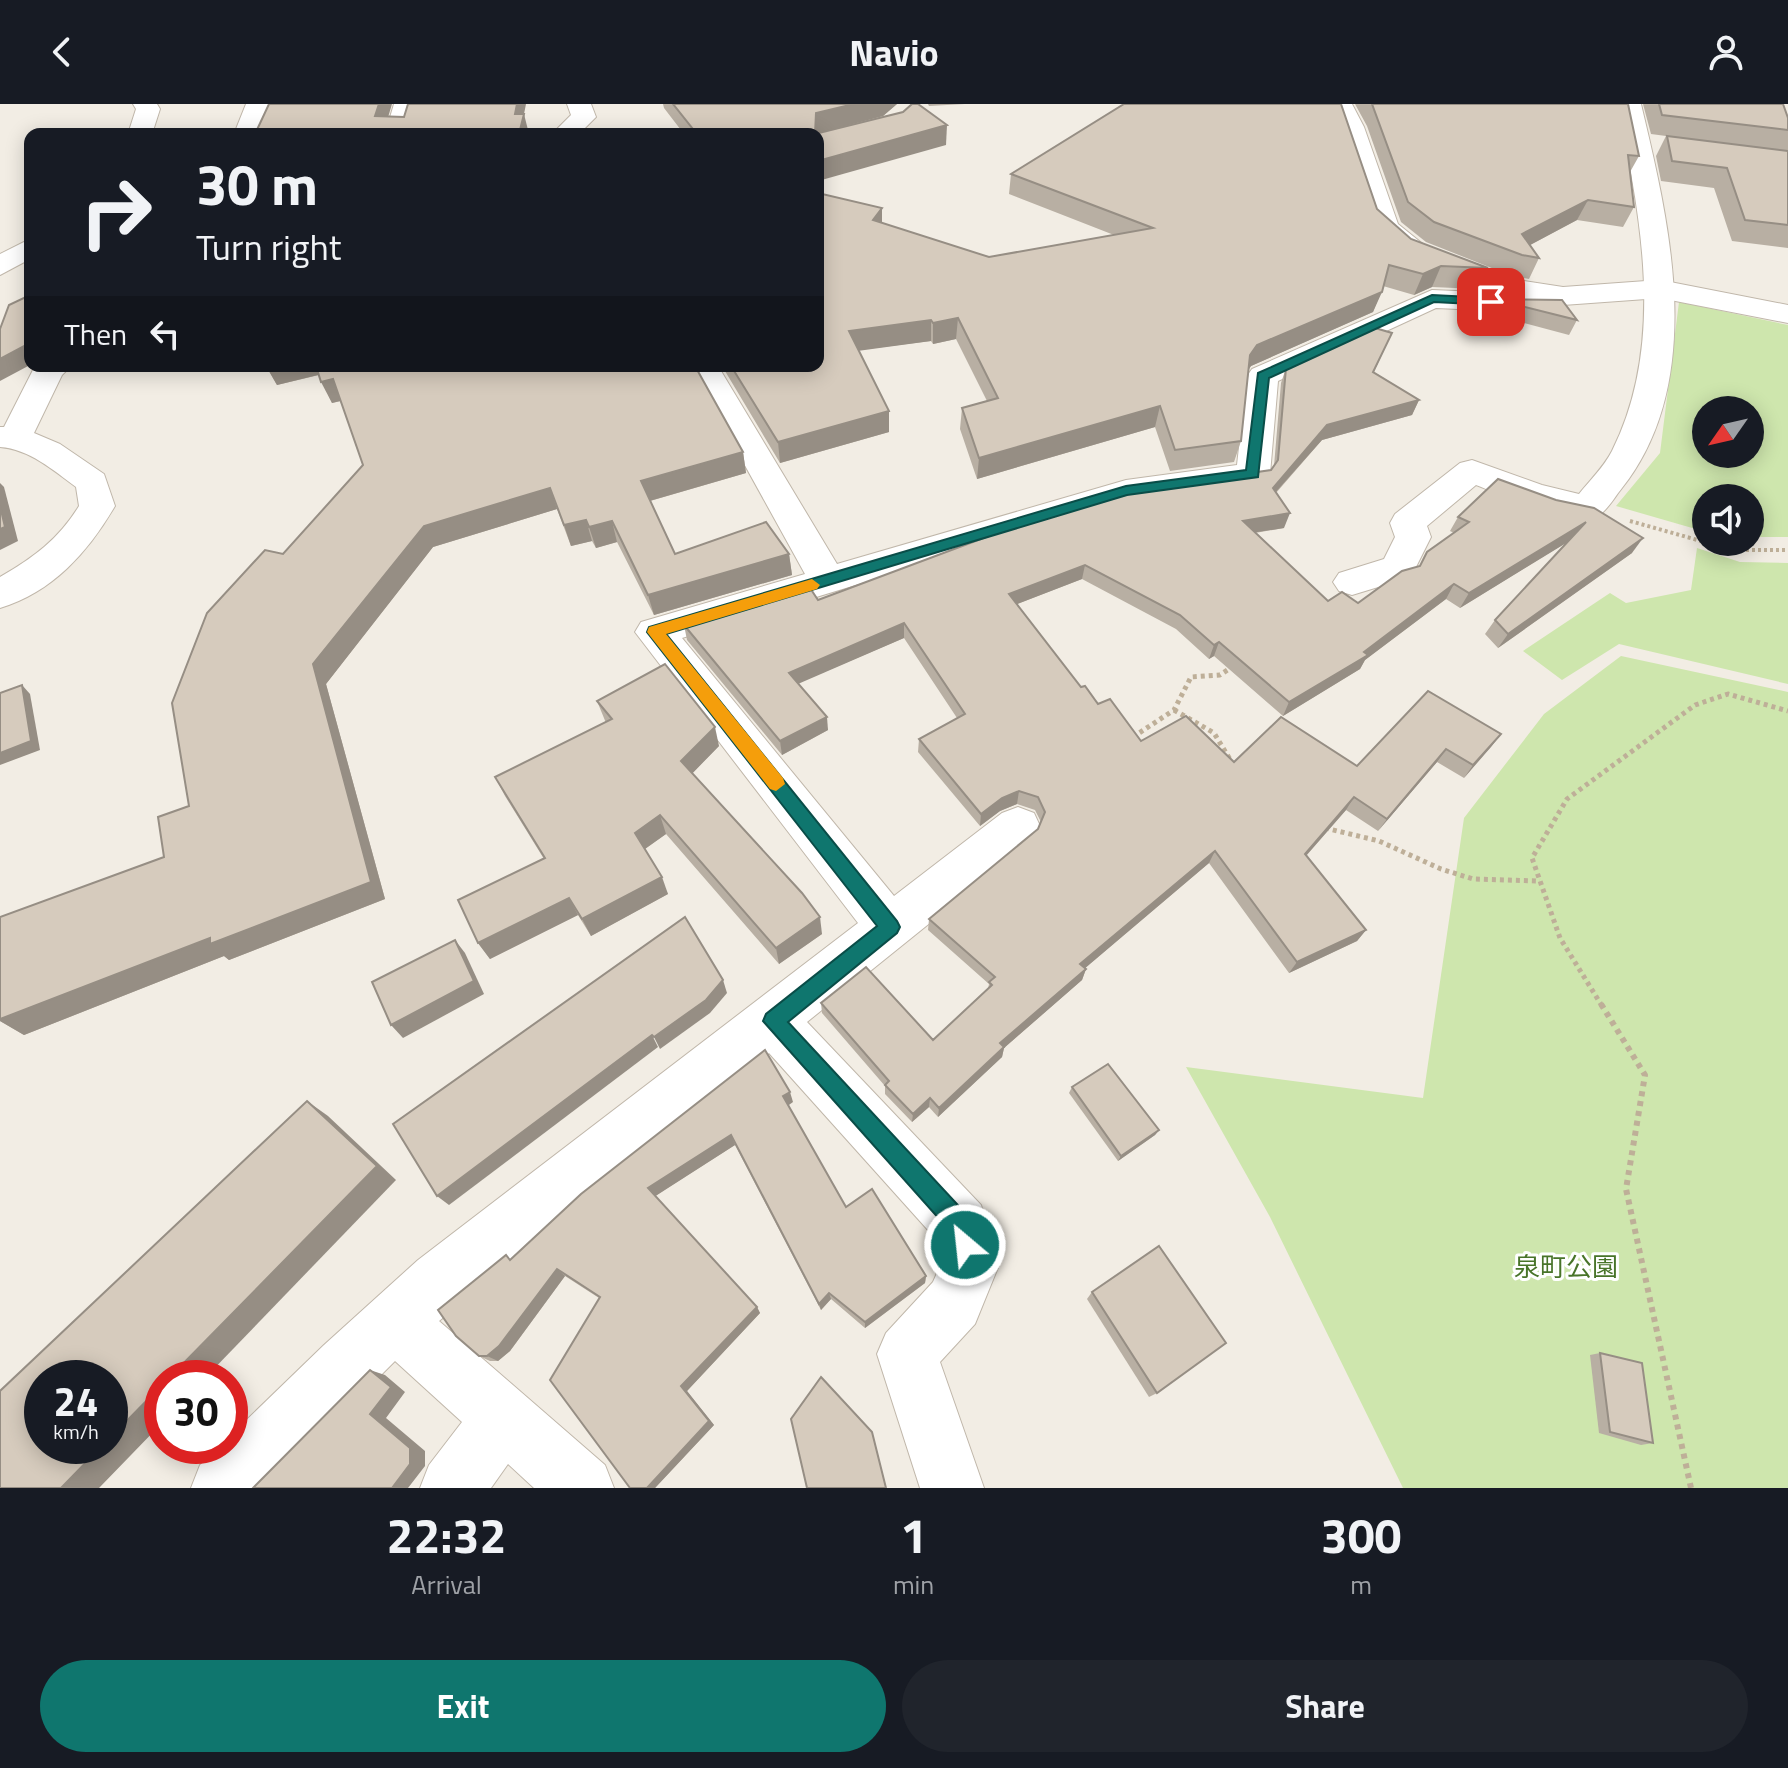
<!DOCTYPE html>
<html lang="en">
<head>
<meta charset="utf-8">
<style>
	:root { --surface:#171b24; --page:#20242c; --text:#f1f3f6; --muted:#9ea1a6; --accent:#0f766e }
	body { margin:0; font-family:"Titillium Web","Noto Sans JP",sans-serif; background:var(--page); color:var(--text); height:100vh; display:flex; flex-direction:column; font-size:30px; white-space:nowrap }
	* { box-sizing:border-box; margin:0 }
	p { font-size:26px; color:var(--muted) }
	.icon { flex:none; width:44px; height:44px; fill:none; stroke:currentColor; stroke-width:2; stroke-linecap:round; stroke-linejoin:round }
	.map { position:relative; height:1384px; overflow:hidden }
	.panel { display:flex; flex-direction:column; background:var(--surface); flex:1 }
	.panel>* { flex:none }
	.top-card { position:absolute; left:24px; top:24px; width:800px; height:244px; border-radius:16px; box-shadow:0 4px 20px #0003; background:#171b24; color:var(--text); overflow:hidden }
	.needle { width:52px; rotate:236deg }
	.fabs { position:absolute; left:1692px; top:292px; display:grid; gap:16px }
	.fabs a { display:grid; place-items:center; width:72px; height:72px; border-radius:50%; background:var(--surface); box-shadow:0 4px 20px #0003; font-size:40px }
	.speed { position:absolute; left:24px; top:1256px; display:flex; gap:16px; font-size:40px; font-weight:700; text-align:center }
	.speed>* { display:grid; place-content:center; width:104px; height:104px; border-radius:50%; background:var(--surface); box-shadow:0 4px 20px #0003; line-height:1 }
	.speed small { font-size:20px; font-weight:400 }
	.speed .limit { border:12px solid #d22; background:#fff; color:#111 }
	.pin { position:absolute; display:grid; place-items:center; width:68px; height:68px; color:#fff; margin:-34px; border-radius:16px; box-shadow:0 4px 12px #0006 }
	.me { position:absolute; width:88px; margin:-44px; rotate:332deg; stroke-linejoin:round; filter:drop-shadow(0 0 6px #0008) }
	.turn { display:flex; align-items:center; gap:28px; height:168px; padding:0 40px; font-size:36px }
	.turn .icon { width:104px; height:104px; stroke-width:2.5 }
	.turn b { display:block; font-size:56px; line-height:68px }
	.then { display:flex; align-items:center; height:76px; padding:0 40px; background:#0003; gap:16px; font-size:30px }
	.eta { display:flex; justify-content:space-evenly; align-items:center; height:136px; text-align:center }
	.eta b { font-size:48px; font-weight:700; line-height:56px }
	.primary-button { display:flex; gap:16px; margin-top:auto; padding:16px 40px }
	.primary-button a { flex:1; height:92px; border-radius:48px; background:var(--accent); color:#fff; font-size:32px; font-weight:700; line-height:92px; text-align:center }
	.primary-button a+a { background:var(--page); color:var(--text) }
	header { display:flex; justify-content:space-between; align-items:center; height:104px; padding:0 40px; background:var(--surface); font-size:36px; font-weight:700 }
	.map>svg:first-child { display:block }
</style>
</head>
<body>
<header><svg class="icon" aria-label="back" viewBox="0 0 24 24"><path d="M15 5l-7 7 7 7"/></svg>Navio<svg class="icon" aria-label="person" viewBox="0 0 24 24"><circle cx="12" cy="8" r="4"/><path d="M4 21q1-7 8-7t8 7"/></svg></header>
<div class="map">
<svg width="1788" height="1384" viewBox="0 0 1788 1384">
	<rect width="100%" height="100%" fill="#f2ede4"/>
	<g fill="#cee6ad" fill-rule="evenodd">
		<path d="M1679,198l109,23v212h-38v-39h-44v34l-90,-26 44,-53zM1706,306h44v44h-44z"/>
		<polygon points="1697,444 1740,458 1788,459 1788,580 1619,540 1562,576 1523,547 1610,489 1626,499 1691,486"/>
		<polygon points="1621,552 1788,588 1788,1384 1403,1384 1270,1113 1186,963 1423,994 1464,714 1544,610"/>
	</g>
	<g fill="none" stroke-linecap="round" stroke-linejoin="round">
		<defs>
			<g id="minor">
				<polygon points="133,0 157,0 160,5 152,30 128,30 136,5"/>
				<polygon points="246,0 270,0 258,30 234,30"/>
				<polygon points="394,0 418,0 409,30 385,30"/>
				<polygon points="567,0 591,0 596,13 579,30 552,30 571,11"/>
				<path d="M1617,0h24c29,121 66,276 -19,384 -9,11 -19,31 -35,32 -24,0 -86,-25 -111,-35l-49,41 4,11 -20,40 -59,18 -13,-4 -6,-9 6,-9 45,-14 11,-22 -5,-14 5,-9 65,-51 12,-3 70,25 37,9c11,-14 25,-27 33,-43 54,-107 29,-236 5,-347z"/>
				<polygon points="30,135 30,155 0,171 0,150"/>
				<polygon points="1432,186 1550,191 1560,194 1565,200 1560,206 1550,209 1436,204 1278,277 1270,370 1265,378 1128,398 682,534 894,792 1002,709 1018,703 1034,709 1040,722 1034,735 807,918 981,1101 999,1161 975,1220 940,1258 984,1384 920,1384 877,1250 886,1229 933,1178 941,1160 936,1135 769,949 439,1217 605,1361 614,1384 534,1384 508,1360 491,1384 420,1384 429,1361 462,1318 395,1257 268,1384 191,1384 200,1361 220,1342 230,1342 230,1332 324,1241 418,1156 858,819 635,528 641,518 805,470 690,262 718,262 837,460 1126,376 1237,361 1247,272 1252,265"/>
				<path d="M35,262h36l-9,9 -28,58 26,11 44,30 11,32c-27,46 -62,86 -115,102v-31c33,-19 59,-38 79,-71l-3,-19c-23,-17 -47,-38 -76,-40v-20h4z"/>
			</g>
			<polygon id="tertiary" points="1328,0 1352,0 1364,23 1398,120 1424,141 1511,175 1563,183 1660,176 1788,201 1788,219 1660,194 1563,201 1505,192 1404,153 1372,123 1340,23"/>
		</defs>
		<use href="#minor" stroke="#c0b7aa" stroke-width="2"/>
		<use href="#tertiary" stroke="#c0b7aa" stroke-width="2"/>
		<polyline stroke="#beaf98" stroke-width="4" stroke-dasharray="3 3" stroke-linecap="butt" points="1630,417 1733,446 1788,446"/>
		<g stroke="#beaf98" stroke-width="5" stroke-dasharray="4 4" stroke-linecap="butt">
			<polyline points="1174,606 1214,629 1231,657"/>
			<polyline points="1133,633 1174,606 1191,573 1220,571 1232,563"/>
			<polyline points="1325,724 1379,737 1441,765 1473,775 1540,777"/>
			<polyline points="1602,902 1560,834 1532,754 1567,695 1695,601 1728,590 1788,607"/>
		</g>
		<polyline stroke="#beaf98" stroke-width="6" stroke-dasharray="5 5" stroke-linecap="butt" points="1601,900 1645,971 1626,1085 1691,1384"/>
		<use href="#minor" fill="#fff" fill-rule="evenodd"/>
		<use href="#tertiary" fill="#fff" fill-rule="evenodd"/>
	</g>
	<g fill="#b8afa3">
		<polygon points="663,0 897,0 883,12 826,27 946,41 818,30 684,30 664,4"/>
		<polygon points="928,0 965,0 929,2"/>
		<polygon points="1355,0 1628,0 1639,52 1630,68 1634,103 1623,123 1577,116 1530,141 1539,154 1529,175 1512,172 1426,138 1401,118 1367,22"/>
		<polygon points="1643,0 1783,0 1788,26 1788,144 1732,137 1714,84 1661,77 1656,52 1666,32 1651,30"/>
		<polygon points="1011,70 1377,105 1411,135 1488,164 1478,185 1432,183 1414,191 1383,182 1373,208 1251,262 1249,265 1241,337 1234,358 1170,367 1155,323 977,375 960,325 962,304 987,297 956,235 933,240 931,237 859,246 889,328 780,359 722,262 818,262 882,119 989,153 1114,131 1009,90"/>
		<polygon points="1493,195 1577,216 1569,231 1486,209"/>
		<polygon points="1392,229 1374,268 1419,296 1412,311 1322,336 1276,389 1284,424 1255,429 1328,497 1358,499 1420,462 1454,429 1450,427 1458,413 1632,449 1498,544 1485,530 1495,516 1567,438 1460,504 1446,495 1365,556 1360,565 1283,612 1214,552 1209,555 1176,525 1082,475 1017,500 1081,583 1141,637 1234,658 1357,662 1501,630 1464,674 1437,658 1378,727 1346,706 1306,752 1366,826 1357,837 1289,869 1209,759 1085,864 1086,865 1082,876 1004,944 1002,953 938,1013 929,1003 912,1018 885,990 885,982 822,909 821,899 933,936 988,885 989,880 928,826 929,815 1038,725 1041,718 1035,706 1017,700 1000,707 980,722 918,648 919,635 957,614 904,534 798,579 828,626 782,651 687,536 684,521 818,496 1271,366 1274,362 1281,279 1286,264"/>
		<polygon points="266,262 456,262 456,263 743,348 746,369 650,397 675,450 789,450 792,471 654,511 617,438 596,444 592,437 571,442 557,405 433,443 326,580 385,795 229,856 224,852 24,931 0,917 0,813 164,753 189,702 283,450 363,361 341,297 332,299 319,271 277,281"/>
		<polygon points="597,597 719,642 692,669 822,830 779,860 666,730 645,745 668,790 591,832 578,811 490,855 478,839 544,755 505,692 495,673 606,619"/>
		<polygon points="1072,983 1159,1026 1155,1031 1118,1057 1069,989"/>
		<polygon points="793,998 788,1001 846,1103 926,1172 925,1179 865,1224 831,1195 821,1206 735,1041 655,1092 757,1203 760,1209 687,1287 714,1321 655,1384 630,1384 599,1194 565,1172 510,1247 498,1257 490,1257 479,1252 512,1155"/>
		<polygon points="1092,1188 1157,1289 1149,1293 1087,1195"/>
		<polygon points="1600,1249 1653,1339 1641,1341 1599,1329 1590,1251"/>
	</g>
	<g fill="#968e84">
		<polygon points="379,0 392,0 383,30 375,12"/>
		<polygon points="517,0 526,0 524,10 529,30 519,30 515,10"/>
		<polygon points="854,0 897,0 883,12 815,30 816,9"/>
		<polygon points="947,21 946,41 818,77 818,57"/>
		<polygon points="1588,96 1577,116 1515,149 1522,130"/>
		<polygon points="882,104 882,125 873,116"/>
		<polygon points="1441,162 1432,183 1414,191 1423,170"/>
		<polygon points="1382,188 1373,208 1251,262 1244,272 1250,251 1257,241"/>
		<polygon points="958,214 956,235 933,240 933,219"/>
		<polygon points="931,216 931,237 850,248 849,227"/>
		<polygon points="30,239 30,261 0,277 0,255"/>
		<polygon points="182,262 217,262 185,267"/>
		<polygon points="266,262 318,262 322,270 277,281"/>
		<polygon points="333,275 344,296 332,299 321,278"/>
		<polygon points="1419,296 1412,311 1322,336 1267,398 1273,384 1327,321"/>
		<polygon points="1160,302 1155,323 977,375 979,354"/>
		<polygon points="889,307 889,328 780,359 778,338"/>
		<polygon points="743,348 746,369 646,398 641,377"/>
		<polygon points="0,379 4,383 18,437 0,446"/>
		<polygon points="550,384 557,405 433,443 326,580 385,795 229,856 224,852 24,931 0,917 0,915 210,834 313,560 424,422"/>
		<polygon points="1290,409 1284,424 1238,431 1243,417"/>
		<polygon points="586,416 592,437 571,442 564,421"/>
		<polygon points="612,417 617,438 596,444 589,423"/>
		<polygon points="1586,418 1576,433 1460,504 1469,489"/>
		<polygon points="1643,434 1632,449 1498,544 1508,530"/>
		<polygon points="789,450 792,471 654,511 648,491"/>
		<polygon points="1085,461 1082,475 1007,504 1009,490"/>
		<polygon points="1454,480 1446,495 1365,556 1360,565 1283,612 1289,598 1364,548"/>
		<polygon points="904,519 904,534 791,583 789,569"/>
		<polygon points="1219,538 1214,552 1209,555 1214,541"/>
		<polygon points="22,581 30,590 40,646 0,661 0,649"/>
		<polygon points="827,613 828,626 782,651 780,637"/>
		<polygon points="715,623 719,642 686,676 681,657"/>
		<polygon points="1501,630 1491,643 1464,674 1473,661"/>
		<polygon points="1446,645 1437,658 1378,727 1387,715"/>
		<polygon points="1019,687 1017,700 1000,707 980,722 981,710 1002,694"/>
		<polygon points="1354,693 1346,706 1297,762 1305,750"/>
		<polygon points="660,711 666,730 642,747 635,729"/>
		<polygon points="1215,747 1209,759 1077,871 1080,860"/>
		<polygon points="662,773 668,790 591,832 582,815"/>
		<polygon points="569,794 578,811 490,855 478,839"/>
		<polygon points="820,813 822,830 779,860 776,844"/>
		<polygon points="1366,826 1357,837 1289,869 1297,858"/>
		<polygon points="455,836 465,849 484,890 403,934 391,921"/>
		<polygon points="1086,865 1082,876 1004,944 1002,953 938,1013 939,1004 1000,939"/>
		<polygon points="723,876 727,889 710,909 660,945 654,933"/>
		<polygon points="652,931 658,943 449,1101 437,1092"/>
		<polygon points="790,988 793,998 786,1003 783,992"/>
		<polygon points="930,994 929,1003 912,1018 913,1010"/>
		<polygon points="307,997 328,1012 396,1076 205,1274 169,1274"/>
		<polygon points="1159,1026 1155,1031 1118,1057 1121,1052"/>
		<polygon points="731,1031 735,1041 654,1093 648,1084"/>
		<polygon points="557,1165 565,1172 510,1247 498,1257 487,1252"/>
		<polygon points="926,1172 925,1179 865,1224 865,1218"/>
		<polygon points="829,1189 831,1195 821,1206 819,1200"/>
		<polygon points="757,1203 760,1209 687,1287 714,1321 655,1384 647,1384 681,1282"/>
		<polygon points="370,1266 385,1271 405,1288 386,1314 425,1347 425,1362 408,1384 392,1384 370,1310"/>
		<polygon points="162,1281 162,1319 99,1384 61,1384 102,1342 110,1342 110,1334"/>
	</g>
	<g fill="#d6cbbd" stroke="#968e84" stroke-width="2">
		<polygon points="269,0 379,0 375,12 404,13 408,0 517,0 515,10 524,10 519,30 255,30"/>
		<polygon points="673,0 854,0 816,9 815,30 903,8 912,0 918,0 947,21 818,57 818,30 703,30 701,26 693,25"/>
		<polygon points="1124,0 1341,0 1377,105 1411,135 1488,164 1441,162 1423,170 1389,161 1382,188 1257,241 1250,251 1241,337 1175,346 1160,302 979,354 962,304 998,294 958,214 933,219 931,216 849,227 889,307 778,338 731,262 818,262 818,89 882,104 873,116 989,153 1153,124 1011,70"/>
		<polygon points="1372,0 1628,0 1639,52 1628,51 1634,103 1588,96 1522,130 1539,154 1522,151 1434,118 1408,98"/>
		<polygon points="1659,0 1783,0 1788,14 1788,26 1662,11"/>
		<polygon points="1667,32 1788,47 1788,121 1745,116 1727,64 1672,57"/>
		<polygon points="30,191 30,239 0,255 0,225 9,201"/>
		<polygon points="1493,195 1562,196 1577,216"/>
		<polygon points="1375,224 1392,229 1373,268 1419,296 1327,321 1273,384 1290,409 1243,417 1328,497 1342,488 1358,499 1402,467 1420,462 1427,448 1469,418 1458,413 1498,375 1556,396 1594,404 1643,434 1508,530 1495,516 1586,418 1469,489 1454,480 1364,548 1368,551 1289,598 1219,538 1214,541 1180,511 1085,461 1009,490 1081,583 1085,582 1098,600 1110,595 1141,637 1186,612 1234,658 1281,613 1357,662 1428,587 1501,630 1473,661 1446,645 1387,715 1354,693 1305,750 1366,826 1297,858 1215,747 1080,860 1086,865 1000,939 1004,943 939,1004 930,994 913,1010 885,981 889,977 821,899 866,863 933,936 992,881 989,878 995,873 929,815 1038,725 1045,708 1038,693 1019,687 1002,694 981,710 919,635 965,610 904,519 789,569 827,613 780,637 684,521 810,484 818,496 1029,417 1132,386 1271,366 1278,356 1286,264"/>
		<polygon points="316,262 456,262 456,263 459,262 695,262 743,348 641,377 675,450 766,418 789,450 648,491 612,417 589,423 586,416 564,421 550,384 424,422 313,560 371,778 210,840 210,834 0,915 0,813 164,753 158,713 189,702 172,599 207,509 265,446 283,450 363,361 333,275 321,278"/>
		<polygon points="0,402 5,423 0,425"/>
		<polygon points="665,560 715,623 681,657 802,789 820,813 776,844 660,711 635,729 662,773 582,815 569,794 478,839 458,796 545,754 495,673 612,615 597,597"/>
		<polygon points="22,581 31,637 0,649 0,589"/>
		<polygon points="685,813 723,876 706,896 654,933 652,931 437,1092 393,1020"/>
		<polygon points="455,836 474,877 391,921 372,878"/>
		<polygon points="765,946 790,988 783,992 846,1103 872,1085 926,1172 865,1218 829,1189 819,1200 731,1031 648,1084 757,1203 681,1282 709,1317 647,1384 630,1384 550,1276 600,1193 557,1165 499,1242 487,1252 479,1252 456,1232 438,1206 506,1151 510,1156 581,1090"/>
		<polygon points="1108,960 1159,1026 1121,1052 1072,983"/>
		<polygon points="307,997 377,1062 169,1274 162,1274 162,1281 110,1334 110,1274 42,1274 42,1342 102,1342 61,1384 0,1384 0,1287"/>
		<polygon points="1159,1142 1226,1239 1157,1289 1092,1188"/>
		<polygon points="1600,1249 1642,1259 1653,1339 1610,1328"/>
		<polygon points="370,1266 391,1283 370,1310 410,1344 410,1360 392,1384 253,1384"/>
		<polygon points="821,1273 872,1328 886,1384 807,1384 791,1315"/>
	</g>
	<polygon fill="#0f766e" stroke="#0a4d48" stroke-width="2" points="1432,191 1491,194 1497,198 1491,201 1434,198 1269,274 1258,373 1127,391 666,530 897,817 900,823 897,829 788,918 969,1113 977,1141 974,1150 965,1153 957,1150 950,1127 763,917 766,910 877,822 647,528 649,523 1126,382 1246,366 1258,269"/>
	<polygon fill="#f59e0b" points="812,475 820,481 817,485 666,530 783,674 785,680 776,687 770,685 647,528 649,523"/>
	<g text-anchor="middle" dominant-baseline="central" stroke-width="6" stroke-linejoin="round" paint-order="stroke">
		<g font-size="26" fill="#487429" stroke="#fff">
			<text x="1566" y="1162">泉町公園</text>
		</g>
	</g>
</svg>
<div class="fabs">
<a><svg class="needle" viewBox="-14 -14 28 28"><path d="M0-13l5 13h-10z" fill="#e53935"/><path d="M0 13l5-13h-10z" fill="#9ea1a6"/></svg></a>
<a><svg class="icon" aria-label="sound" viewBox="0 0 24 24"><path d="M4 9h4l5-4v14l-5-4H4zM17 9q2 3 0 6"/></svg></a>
</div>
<div class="speed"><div>24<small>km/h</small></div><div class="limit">30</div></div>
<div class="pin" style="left:1491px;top:198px;background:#d93025"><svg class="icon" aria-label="arrive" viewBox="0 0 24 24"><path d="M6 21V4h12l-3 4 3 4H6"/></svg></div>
<svg class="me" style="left:965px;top:1141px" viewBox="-20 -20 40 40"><circle r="17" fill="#0f766e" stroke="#fff" stroke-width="3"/><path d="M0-11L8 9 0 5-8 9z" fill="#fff"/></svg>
<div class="top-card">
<div class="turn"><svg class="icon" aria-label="right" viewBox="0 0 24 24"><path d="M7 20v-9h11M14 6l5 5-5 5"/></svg><div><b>30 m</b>Turn right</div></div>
<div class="then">Then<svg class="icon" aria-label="left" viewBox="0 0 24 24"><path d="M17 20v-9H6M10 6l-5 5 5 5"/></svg></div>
</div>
</div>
<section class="panel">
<div class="eta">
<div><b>22:32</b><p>Arrival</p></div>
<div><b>1</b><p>min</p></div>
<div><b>300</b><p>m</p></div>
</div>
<div class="primary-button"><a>Exit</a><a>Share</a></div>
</section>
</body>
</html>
